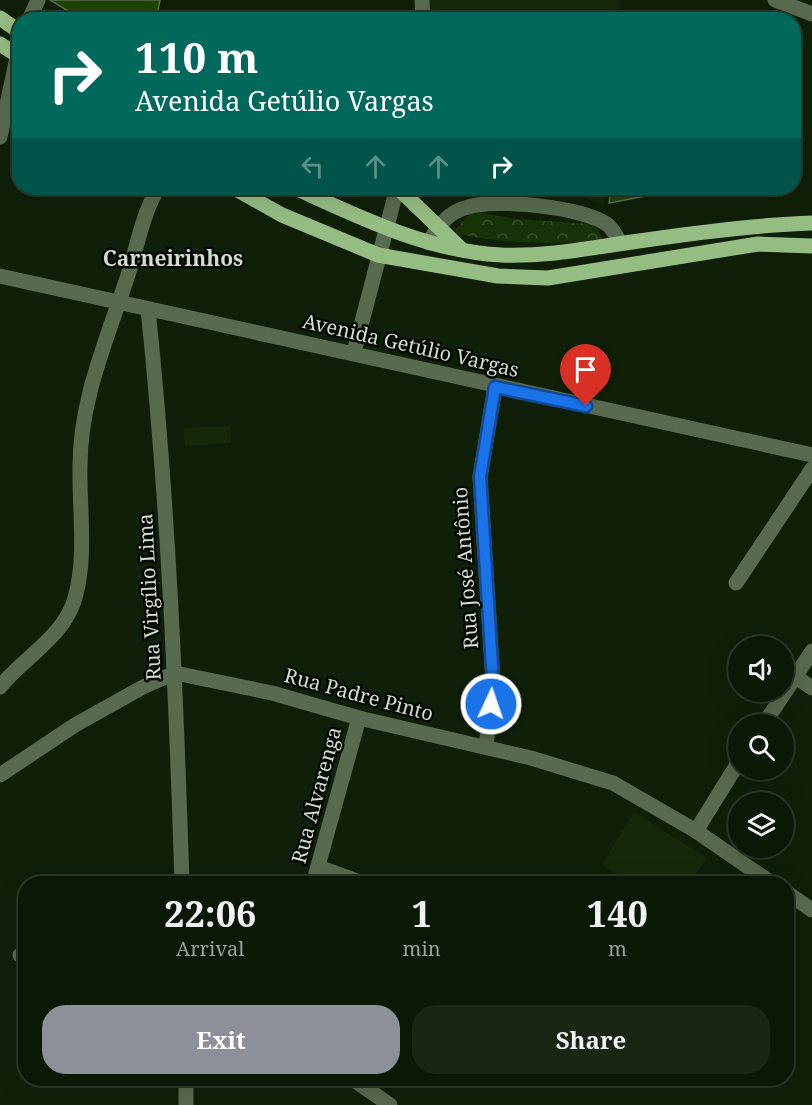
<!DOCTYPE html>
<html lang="en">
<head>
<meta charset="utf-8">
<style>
	:root { --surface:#0c1806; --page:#1a2514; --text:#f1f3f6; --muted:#9aa09b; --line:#2c3728; --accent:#8c9099 }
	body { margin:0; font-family:"Noto Serif",serif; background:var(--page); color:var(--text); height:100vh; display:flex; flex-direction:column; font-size:22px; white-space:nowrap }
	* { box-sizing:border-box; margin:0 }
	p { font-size:20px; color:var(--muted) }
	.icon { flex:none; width:33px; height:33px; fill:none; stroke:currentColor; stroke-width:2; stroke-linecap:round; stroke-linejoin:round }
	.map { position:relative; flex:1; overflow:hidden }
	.details { position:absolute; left:18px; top:876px; width:776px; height:210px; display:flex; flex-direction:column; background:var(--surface); border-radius:24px; box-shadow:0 6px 24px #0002,0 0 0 2px var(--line) }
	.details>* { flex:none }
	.top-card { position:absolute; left:12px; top:12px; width:789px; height:183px; border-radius:24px; box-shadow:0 6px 24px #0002,0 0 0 2px var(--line); background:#00695c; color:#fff; overflow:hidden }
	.buttons { position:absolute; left:728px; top:636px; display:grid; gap:12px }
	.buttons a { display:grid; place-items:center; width:66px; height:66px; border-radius:50%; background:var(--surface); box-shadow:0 6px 24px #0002,0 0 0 2px var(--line); font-size:30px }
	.pin { position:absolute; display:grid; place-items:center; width:51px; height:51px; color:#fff; margin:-62px -26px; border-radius:50% 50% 50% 0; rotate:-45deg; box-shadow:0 0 6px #0007 }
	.pin .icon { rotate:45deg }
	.me { position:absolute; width:66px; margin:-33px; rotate:3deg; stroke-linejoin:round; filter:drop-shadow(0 0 4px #0008) }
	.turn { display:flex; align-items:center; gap:21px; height:126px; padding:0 24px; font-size:27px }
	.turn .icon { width:78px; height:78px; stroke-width:2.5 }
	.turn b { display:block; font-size:42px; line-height:51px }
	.lanes { display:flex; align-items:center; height:57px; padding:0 24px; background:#0003; justify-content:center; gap:30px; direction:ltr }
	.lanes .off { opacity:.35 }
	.eta { display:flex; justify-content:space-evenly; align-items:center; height:102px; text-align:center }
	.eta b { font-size:36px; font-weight:700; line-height:42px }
	.primary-button { display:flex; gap:12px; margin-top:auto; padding:12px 24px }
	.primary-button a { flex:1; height:69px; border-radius:24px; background:var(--accent); color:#fff; font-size:24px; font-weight:700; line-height:69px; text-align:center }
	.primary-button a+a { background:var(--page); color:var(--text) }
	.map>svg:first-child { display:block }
</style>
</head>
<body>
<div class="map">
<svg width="812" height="1105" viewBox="0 0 812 1105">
	<defs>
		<pattern id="forest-crowns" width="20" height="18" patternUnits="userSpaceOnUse" patternTransform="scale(1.5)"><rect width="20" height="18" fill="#183307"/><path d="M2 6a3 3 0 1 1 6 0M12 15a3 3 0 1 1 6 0" fill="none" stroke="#39502a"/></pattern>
	</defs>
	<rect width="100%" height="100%" fill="#102008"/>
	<g fill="#15290a">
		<polygon points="430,0 620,0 619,19 430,19"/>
		<polygon points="557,188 605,188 603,205"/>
		<polygon points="230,426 231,443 185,446 184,428"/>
		<polygon points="634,812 707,858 689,883 632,883 602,865"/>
	</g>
	<path fill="url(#forest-crowns)" d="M472,211l44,8 79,5 8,16c-49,5 -97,4 -146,-6l-2,-4z"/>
	<g fill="#1e4600" stroke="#5a6d51" stroke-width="1.5">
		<polygon points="50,0 160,0 156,20 83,20"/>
		<polygon points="611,188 662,188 662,193 609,203"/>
		<polygon points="669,188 729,188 668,196"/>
	</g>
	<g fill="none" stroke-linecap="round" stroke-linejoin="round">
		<g stroke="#586a4f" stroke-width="15">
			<polyline points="422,0 423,20"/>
			<polyline points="775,0 812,14"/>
			<polyline points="29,20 38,0"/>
			<polyline points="0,137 20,44"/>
			<path d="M429,243c8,-17 19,-31 39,-36 28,-9 116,0 140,18 5,4 9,13 13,18"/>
			<polyline points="0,276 812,455"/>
			<path d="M148,309c20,191 28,382 34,575"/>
			<polyline points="354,352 397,188"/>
			<polyline points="736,583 812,469"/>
			<polyline points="796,677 812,688"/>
			<path d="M0,687c24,-30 64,-50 75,-89 12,-43 4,-88 5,-132 0,-66 27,-127 47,-188 10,-30 15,-63 31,-90"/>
			<polyline points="764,724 812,651"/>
			<polyline points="486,747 493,682 480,477 495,387"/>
			<polyline points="0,775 75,725 143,687 175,673 272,693 359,718 531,758 613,783 696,831 773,884"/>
			<polyline points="696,831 738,763"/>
			<polyline points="319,867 365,884"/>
			<polyline points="313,884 359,718"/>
			<polyline points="786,892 812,910"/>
			<polyline points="20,955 26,955"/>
			<polyline points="186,1078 186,1105"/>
			<polyline points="351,1078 390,1105"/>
		</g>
		<g stroke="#95bc83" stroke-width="15">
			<polyline points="0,18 20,32"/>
			<polyline points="0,44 20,57"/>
			<polyline points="234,188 282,215 378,255 498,276 548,278 758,244 812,246"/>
			<path d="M295,188c67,30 132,63 206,67 45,2 87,-7 131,-13 60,-9 119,-17 180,-19"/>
			<polyline points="398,188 460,248"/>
		</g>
	</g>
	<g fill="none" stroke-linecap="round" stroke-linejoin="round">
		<defs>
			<polyline id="route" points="491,704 493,682 480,477 495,387 586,406"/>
		</defs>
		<use href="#route" stroke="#114b97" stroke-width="15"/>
		<use href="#route" stroke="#1a73e8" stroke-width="10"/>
	</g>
	<g text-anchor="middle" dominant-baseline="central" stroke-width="5" stroke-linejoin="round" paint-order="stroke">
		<g font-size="20" fill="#d2ddce" stroke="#030802">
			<text transform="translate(411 345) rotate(13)">Avenida Getúlio Vargas</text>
			<text transform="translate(465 568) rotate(-94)">Rua José Antônio</text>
			<text transform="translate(149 597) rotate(-93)">Rua Virgílio Lima</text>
			<text transform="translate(359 694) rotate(15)">Rua Padre Pinto</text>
			<text transform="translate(316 795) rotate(-75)">Rua Alvarenga</text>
		</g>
		<g font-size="21" font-weight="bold" fill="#d2ddce" stroke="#030802">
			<text x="173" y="258">Carneirinhos</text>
		</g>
	</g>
</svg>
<div class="buttons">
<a><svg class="icon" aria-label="sound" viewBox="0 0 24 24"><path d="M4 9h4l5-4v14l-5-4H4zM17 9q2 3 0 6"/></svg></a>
<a><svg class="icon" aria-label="search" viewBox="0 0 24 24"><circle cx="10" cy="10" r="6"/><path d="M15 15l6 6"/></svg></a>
<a><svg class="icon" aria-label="layers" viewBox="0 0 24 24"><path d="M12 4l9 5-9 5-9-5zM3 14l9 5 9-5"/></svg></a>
</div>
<div class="pin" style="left:586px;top:406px;background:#d93025"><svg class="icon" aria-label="arrive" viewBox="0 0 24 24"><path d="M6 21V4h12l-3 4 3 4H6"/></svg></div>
<svg class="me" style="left:491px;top:704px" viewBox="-20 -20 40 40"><circle r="17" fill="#1a73e8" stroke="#fff" stroke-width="3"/><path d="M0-11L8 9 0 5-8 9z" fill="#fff"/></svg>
<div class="top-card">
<div class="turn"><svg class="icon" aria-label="right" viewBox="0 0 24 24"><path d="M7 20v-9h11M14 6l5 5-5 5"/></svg><div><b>110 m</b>Avenida Getúlio Vargas</div></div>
<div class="lanes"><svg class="icon off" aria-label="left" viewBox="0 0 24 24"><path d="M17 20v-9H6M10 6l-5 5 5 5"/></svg><svg class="icon off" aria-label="ahead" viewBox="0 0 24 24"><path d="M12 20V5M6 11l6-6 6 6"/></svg><svg class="icon off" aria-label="ahead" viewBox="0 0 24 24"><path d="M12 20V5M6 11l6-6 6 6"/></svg><svg class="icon" aria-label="right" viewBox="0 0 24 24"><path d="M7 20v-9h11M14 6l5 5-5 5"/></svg></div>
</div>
<section class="details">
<div class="eta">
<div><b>22:06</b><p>Arrival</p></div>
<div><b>1</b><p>min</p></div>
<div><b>140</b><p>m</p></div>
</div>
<div class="primary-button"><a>Exit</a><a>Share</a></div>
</section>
</div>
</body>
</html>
